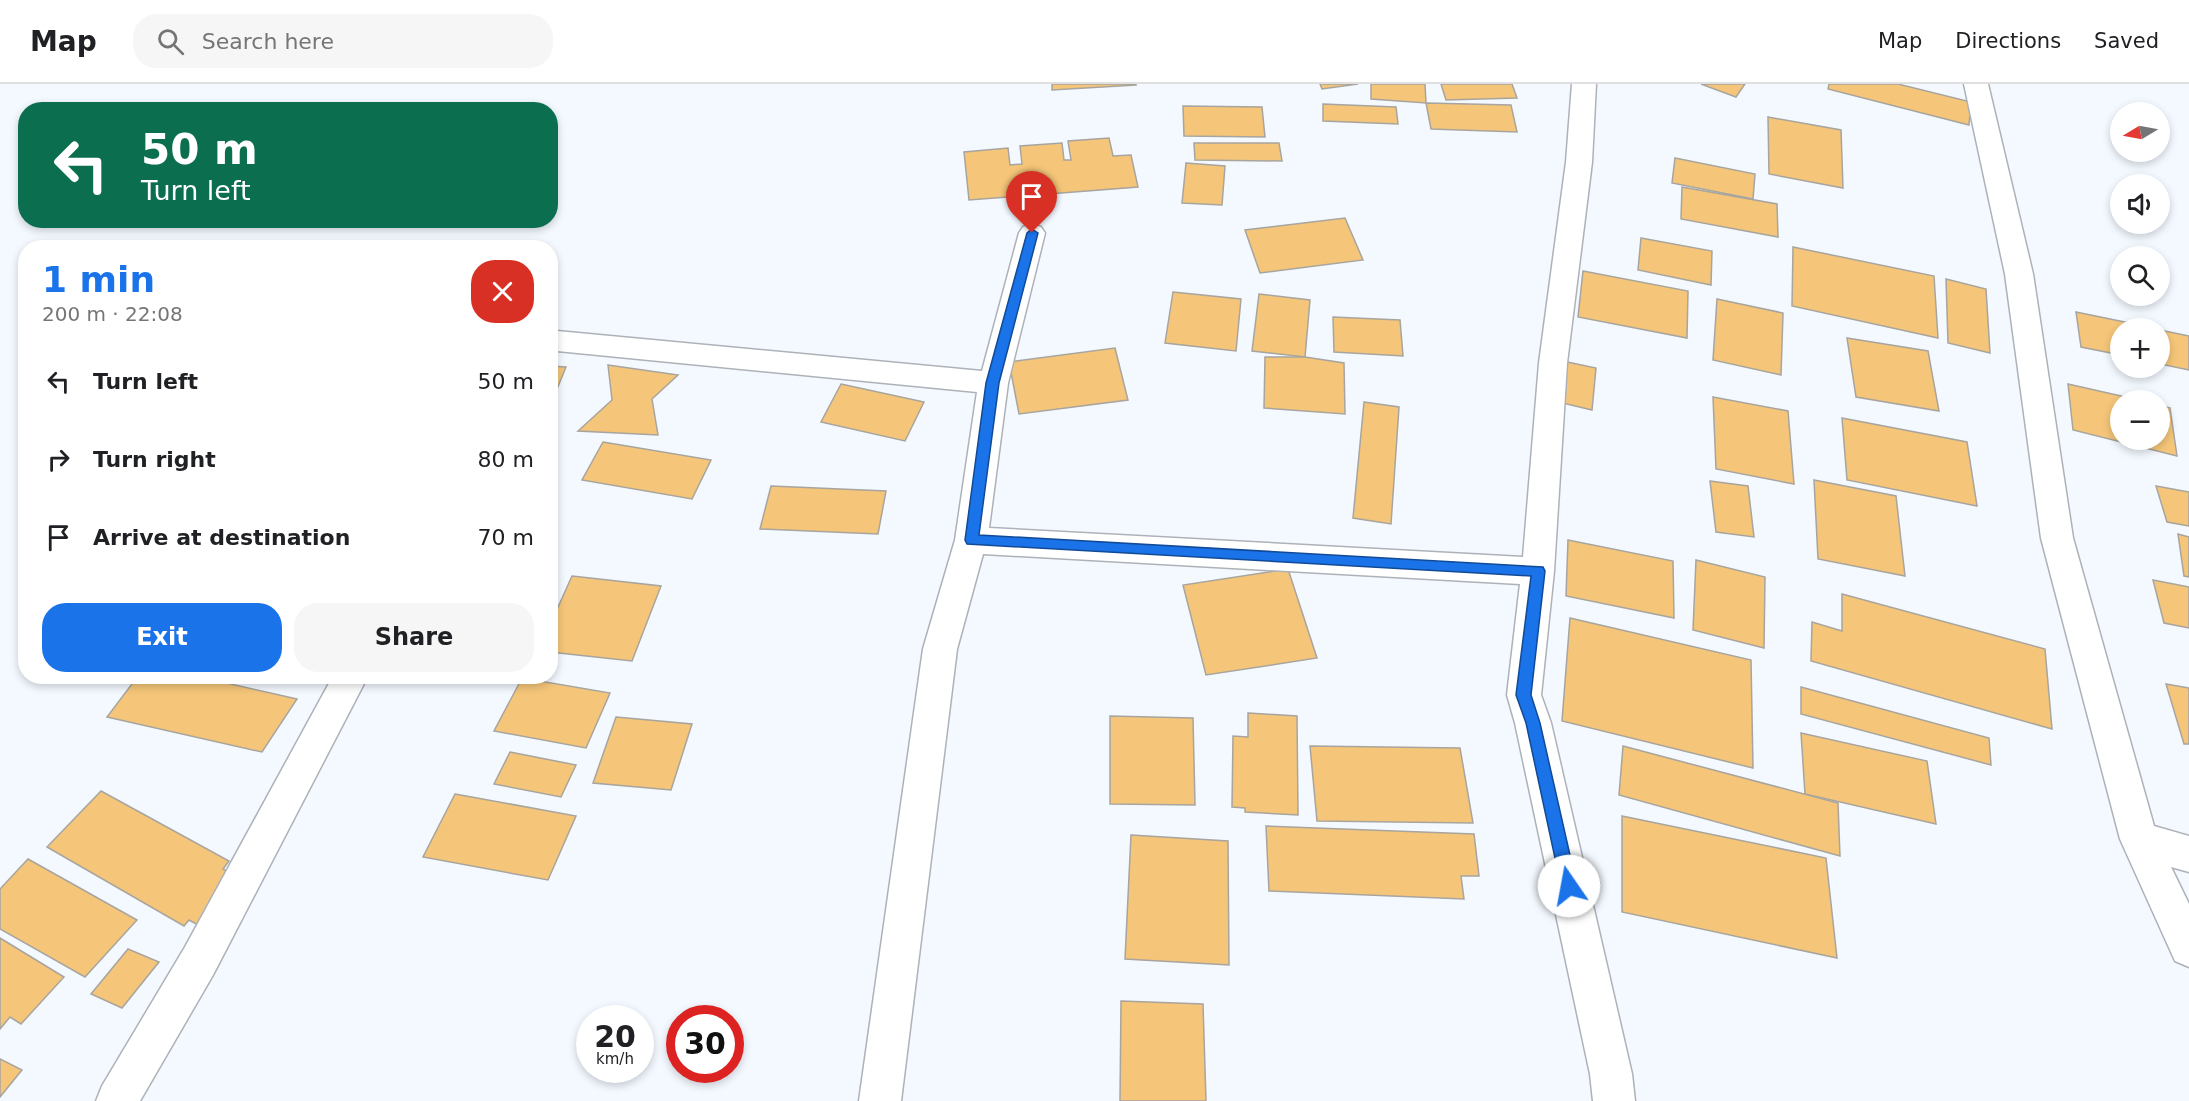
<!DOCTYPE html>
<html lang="en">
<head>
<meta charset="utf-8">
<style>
	:root { --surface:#fff; --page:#f6f6f6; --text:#202124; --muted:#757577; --line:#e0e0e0; --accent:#1a73e8 }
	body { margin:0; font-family:"DejaVu Sans",sans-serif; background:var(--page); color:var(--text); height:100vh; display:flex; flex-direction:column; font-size:22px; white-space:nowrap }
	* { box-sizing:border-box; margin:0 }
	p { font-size:20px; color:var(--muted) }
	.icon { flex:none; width:33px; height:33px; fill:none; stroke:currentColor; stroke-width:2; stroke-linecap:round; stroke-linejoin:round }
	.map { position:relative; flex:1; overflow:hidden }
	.drawer { position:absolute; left:18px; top:156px; width:540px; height:444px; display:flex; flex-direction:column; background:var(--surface); border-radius:24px; box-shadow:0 3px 9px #0003 }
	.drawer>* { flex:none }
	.hud { position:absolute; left:18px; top:18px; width:540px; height:126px; border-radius:24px; box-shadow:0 3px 9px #0003; background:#0b6e4f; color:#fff; overflow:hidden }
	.needle { width:39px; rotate:260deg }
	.tools { position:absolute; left:2110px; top:18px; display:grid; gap:12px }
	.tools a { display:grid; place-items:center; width:60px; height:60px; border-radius:50%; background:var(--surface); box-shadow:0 3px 9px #0003; font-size:30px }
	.speed { position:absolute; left:576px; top:921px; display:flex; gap:12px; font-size:30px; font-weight:700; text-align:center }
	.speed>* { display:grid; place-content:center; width:78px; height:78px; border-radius:50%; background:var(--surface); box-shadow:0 3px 9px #0003; line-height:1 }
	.speed small { font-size:15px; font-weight:400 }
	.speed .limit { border:9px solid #d22; background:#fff; color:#111 }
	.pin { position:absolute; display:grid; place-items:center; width:51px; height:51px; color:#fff; margin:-62px -26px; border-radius:50% 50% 50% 0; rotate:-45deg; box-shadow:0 0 6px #0007 }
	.pin .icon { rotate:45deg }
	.me { position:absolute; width:66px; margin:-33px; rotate:348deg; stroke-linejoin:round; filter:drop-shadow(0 0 4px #0008) }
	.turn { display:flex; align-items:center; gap:21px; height:126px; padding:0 24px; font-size:27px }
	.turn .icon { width:78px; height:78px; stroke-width:2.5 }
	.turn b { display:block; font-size:42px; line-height:51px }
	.round { display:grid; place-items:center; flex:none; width:63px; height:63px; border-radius:24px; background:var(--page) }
	.summary { display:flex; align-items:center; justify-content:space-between; height:102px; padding:0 24px }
	h1 { font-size:36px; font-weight:700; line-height:45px; color:var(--accent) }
	.action { display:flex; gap:12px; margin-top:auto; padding:12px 24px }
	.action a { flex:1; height:69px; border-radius:24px; background:var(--accent); color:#fff; font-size:24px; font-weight:700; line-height:69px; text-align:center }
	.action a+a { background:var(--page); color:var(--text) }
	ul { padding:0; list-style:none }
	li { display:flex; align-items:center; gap:18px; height:78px; padding:0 24px }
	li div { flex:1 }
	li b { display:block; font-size:22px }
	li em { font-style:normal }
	header { display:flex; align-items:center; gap:36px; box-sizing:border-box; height:84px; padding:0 30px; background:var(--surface); border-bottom:2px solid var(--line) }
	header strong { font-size:28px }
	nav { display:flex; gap:33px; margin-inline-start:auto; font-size:21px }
	.search { width:420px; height:54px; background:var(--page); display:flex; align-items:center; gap:15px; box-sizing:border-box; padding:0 21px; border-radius:24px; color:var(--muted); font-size:22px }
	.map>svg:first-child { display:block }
</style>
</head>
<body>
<header>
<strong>Map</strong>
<div class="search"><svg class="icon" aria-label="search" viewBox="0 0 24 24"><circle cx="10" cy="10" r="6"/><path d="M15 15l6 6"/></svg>Search here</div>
<nav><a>Map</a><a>Directions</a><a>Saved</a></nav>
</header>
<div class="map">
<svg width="2189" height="1017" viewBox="0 0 2189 1017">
	<rect width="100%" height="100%" fill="#f3f9ff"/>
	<g fill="#f5c679" stroke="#a8a49e" stroke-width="1.5">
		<polygon points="1052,0 1136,0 1136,1 1052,6"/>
		<polygon points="1320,0 1358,0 1322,5"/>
		<polygon points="1371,0 1425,0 1426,19 1371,15"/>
		<polygon points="1441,0 1512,0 1517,14 1446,16"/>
		<polygon points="1701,0 1745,0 1736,13"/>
		<polygon points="1829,0 1898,0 1971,18 1969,41 1828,5"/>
		<polygon points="1426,19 1511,21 1517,48 1431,45"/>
		<polygon points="1323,20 1396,23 1398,40 1323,37"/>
		<polygon points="1183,22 1262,23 1265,53 1184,52"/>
		<polygon points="1768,33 1841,46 1843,104 1769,90"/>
		<polygon points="1109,54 1113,72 1131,71 1138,103 969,116 964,68 1008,64 1010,81 1022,80 1020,62 1062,59 1064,76 1071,76 1068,57"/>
		<polygon points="1194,59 1279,59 1282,77 1195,76"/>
		<polygon points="1675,74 1755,90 1753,115 1672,99"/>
		<polygon points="1186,79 1225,82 1222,121 1182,119"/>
		<polygon points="1682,103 1777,120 1778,153 1681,135"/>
		<polygon points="1345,134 1363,176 1260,189 1245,146"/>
		<polygon points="1641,154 1712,167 1711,201 1638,186"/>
		<polygon points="1793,163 1934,192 1938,254 1792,222"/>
		<polygon points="1583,187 1688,207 1687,254 1578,233"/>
		<polygon points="1946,195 1986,205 1990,269 1948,259"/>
		<polygon points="1173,208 1241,215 1236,267 1165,259"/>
		<polygon points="1259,210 1310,216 1305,273 1252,267"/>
		<polygon points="1717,215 1783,229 1781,291 1713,276"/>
		<polygon points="2076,228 2154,244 2121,244 2121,271 2081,263"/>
		<polygon points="1333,233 1400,236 1403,272 1334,268"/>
		<polygon points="2160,246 2189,252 2189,286 2160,280"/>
		<polygon points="1847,254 1928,267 1939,327 1856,313"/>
		<polygon points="1115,264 1128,316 1019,330 1009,278"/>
		<polygon points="1265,273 1305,273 1344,279 1345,330 1264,324"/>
		<polygon points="1558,276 1596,284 1592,326 1554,317"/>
		<polygon points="608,281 678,291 652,315 658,351 578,347 612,316"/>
		<polygon points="550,282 566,283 555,310 550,310"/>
		<polygon points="841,300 924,318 905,357 821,338"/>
		<polygon points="2068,300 2139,316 2121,316 2121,356 2160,356 2160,322 2170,324 2177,372 2073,346"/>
		<polygon points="1713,313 1788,327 1794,400 1716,385"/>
		<polygon points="1364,318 1399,323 1391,440 1353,434"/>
		<polygon points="1842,334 1967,358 1977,422 1847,396"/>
		<polygon points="603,358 711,376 692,415 582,396"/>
		<polygon points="1814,396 1896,412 1905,492 1818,475"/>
		<polygon points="1710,397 1748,402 1754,453 1716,448"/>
		<polygon points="771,402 886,407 878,450 760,445"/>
		<polygon points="2156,402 2189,408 2189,442 2167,438"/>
		<polygon points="2178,450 2189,453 2189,493 2184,492"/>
		<polygon points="1568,456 1673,477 1674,534 1566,512"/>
		<polygon points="1696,476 1765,493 1764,564 1693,546"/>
		<polygon points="1288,485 1317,574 1206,591 1183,501"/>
		<polygon points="572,492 661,502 632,577 550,568 550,541"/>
		<polygon points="2153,496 2189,503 2189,544 2164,539"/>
		<polygon points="1842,510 2045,565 2052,645 1811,577 1812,538 1842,547"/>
		<polygon points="1570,534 1751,576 1753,684 1562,637"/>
		<polygon points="138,592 196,592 297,615 262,668 107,633"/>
		<polygon points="522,594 610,609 586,664 494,647"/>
		<polygon points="2166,600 2189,604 2189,660 2184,660"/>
		<polygon points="1801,603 1989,654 1991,681 1801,630"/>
		<polygon points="1248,629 1297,632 1298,731 1245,728 1245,724 1232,723 1233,652 1248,653"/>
		<polygon points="1110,632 1193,634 1195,721 1110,720"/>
		<polygon points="616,633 692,640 671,706 593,699"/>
		<polygon points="1801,649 1927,677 1936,740 1805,710"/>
		<polygon points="1310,662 1460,664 1473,739 1317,737"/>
		<polygon points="1623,662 1838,719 1840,772 1619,711"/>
		<polygon points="510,668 576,681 561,713 494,700"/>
		<polygon points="101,707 229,777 223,785 235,791 200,842 189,836 184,842 47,763"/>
		<polygon points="455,710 576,732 548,796 423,773"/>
		<polygon points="1622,732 1826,774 1837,874 1622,828"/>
		<polygon points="1266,742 1474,750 1479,792 1461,792 1464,815 1269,807"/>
		<polygon points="1131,751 1228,757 1229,881 1125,875"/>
		<polygon points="28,775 137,836 85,893 0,845 0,805"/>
		<polygon points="0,854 64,893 21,940 10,933 0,945"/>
		<polygon points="128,865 159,878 122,924 91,910"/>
		<polygon points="1121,917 1203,920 1206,1017 1120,1017"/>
		<polygon points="0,975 22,986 0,1013"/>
	</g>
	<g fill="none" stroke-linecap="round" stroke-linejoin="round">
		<defs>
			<g id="minor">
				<polygon points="1572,0 1596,0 1592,78 1567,279 1554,487 1541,611 1551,639 1632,990 1635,1017 1593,1017 1590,990 1515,639 1507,611 1520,500 983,470 957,565 901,1017 859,1017 923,565 955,456 977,308 557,267 550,269 550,248 557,247 982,287 1019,149 1023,143 1032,140 1041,143 1045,149 1008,299 989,444 1523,473 1539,279 1566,78"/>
				<polygon points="1964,0 1988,0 2033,190 2073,454 2154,742 2189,752 2189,788 2171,783 2189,820 2189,883 2175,877 2120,755 2041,454 2005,190"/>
				<polygon points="333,592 368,592 213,891 140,1017 96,1017 102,1002 185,863"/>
			</g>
		</defs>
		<use href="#minor" stroke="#adb2b8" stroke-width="3"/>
		<use href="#minor" fill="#fff" fill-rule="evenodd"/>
	</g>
	<polygon fill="#1a73e8" stroke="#114b97" stroke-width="1.5" points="1032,145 1038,149 999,299 979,451 1543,483 1545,487 1531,611 1540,639 1577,802 1575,808 1569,810 1564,808 1561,802 1526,639 1516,611 1531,492 967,460 965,456 986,299 1027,149"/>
</svg>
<div class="tools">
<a><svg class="needle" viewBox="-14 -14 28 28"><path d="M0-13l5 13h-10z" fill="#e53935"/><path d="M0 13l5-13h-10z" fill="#757577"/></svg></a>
<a><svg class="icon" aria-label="sound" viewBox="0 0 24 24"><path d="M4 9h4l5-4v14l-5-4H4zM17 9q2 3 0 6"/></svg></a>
<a><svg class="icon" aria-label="search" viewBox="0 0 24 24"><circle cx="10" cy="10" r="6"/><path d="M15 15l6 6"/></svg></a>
<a>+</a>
<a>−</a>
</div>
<div class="speed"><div>20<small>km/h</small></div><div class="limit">30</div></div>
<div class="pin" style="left:1032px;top:149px;background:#d93025"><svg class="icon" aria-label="arrive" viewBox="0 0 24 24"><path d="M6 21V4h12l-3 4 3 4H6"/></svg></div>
<svg class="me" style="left:1569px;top:802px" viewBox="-20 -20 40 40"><circle r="19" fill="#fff"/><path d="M0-13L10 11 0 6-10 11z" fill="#1a73e8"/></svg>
<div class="hud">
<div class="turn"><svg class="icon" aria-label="left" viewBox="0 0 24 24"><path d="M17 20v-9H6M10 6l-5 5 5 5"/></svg><div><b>50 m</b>Turn left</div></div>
</div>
<section class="drawer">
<div class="summary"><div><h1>1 min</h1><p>200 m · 22:08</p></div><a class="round" style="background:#d93025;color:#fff"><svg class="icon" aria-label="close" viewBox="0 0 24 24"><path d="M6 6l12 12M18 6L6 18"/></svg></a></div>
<ul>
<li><svg class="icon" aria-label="left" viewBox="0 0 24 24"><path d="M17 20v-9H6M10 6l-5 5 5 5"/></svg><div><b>Turn left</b></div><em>50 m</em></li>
<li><svg class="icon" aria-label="right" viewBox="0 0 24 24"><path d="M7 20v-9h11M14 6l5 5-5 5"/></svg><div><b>Turn right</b></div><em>80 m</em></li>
<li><svg class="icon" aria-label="arrive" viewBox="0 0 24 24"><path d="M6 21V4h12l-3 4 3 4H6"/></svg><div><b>Arrive at destination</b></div><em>70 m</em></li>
</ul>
<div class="action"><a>Exit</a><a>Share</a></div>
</section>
</div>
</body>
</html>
